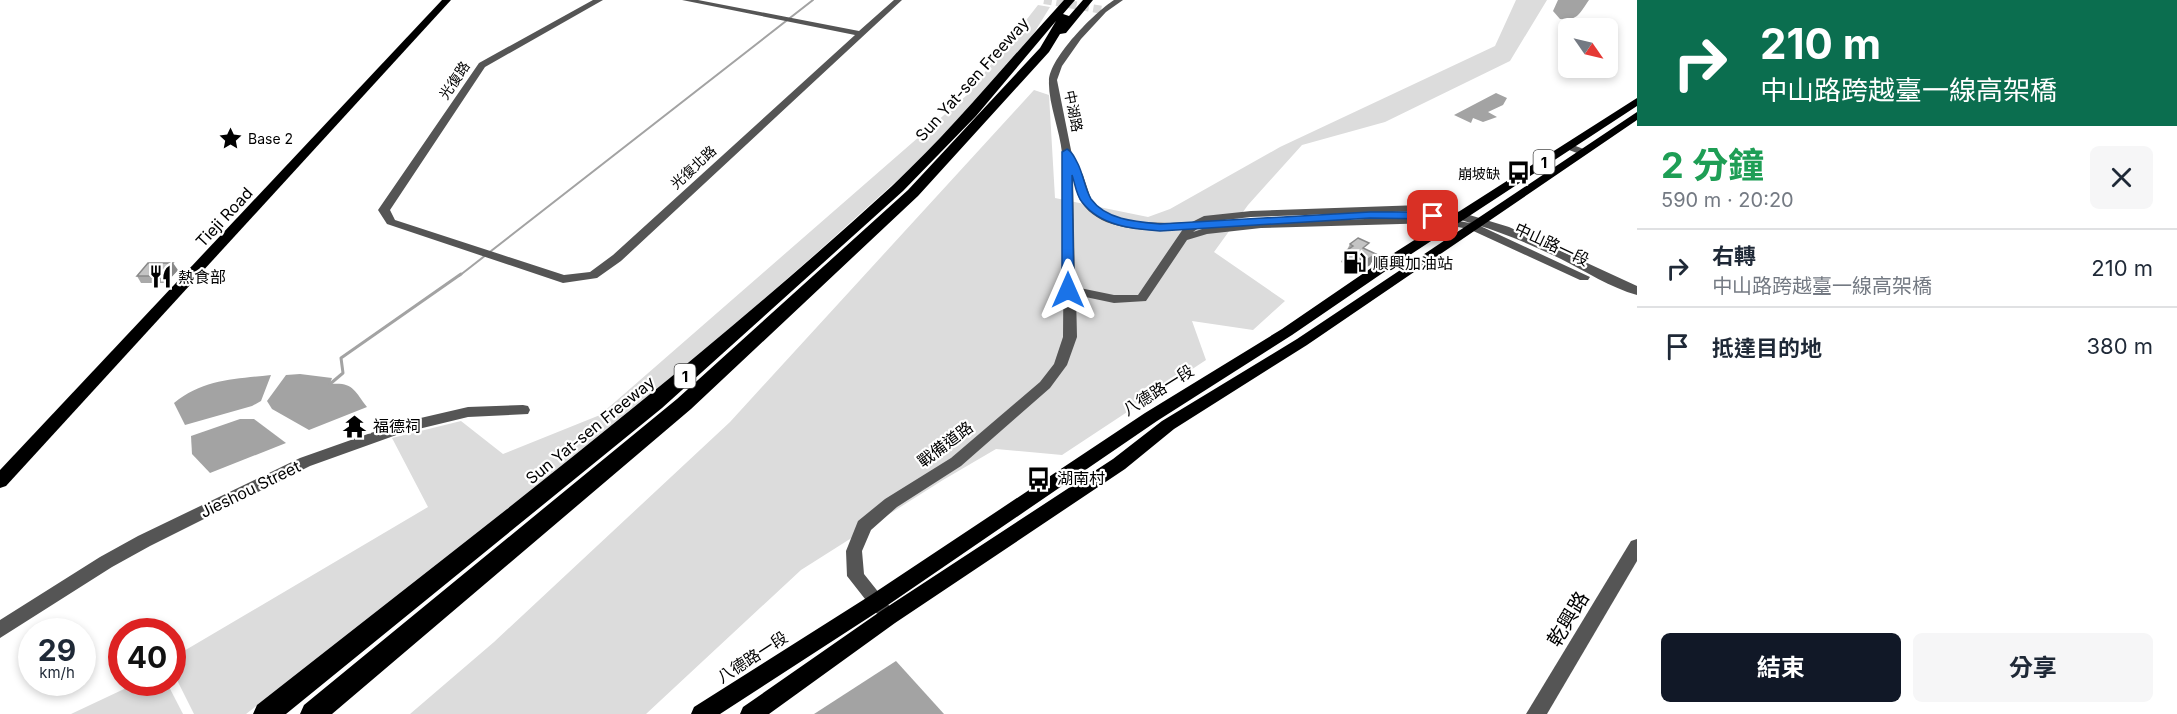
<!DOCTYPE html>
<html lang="zh-TW">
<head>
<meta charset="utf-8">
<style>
	:root { --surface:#fff; --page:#f6f6f7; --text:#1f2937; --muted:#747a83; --line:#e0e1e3; --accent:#111827 }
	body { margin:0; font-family:Inter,"Noto Sans TC",sans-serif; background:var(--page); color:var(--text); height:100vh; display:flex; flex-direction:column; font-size:22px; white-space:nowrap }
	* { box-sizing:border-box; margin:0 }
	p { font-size:20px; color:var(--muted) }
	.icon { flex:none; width:33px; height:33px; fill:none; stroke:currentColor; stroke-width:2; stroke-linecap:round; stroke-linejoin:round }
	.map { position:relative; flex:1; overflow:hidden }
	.drawer { display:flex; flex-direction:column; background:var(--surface); width:540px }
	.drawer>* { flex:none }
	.top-card { background:#0b6e4f; color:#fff; overflow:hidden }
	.needle { width:39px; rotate:124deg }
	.fabs { position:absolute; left:1558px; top:18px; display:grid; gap:12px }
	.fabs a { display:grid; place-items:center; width:60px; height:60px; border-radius:9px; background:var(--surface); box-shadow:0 3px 9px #0003; font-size:30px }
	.speed { position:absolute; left:18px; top:618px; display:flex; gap:12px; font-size:30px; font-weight:700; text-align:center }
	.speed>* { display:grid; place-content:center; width:78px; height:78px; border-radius:50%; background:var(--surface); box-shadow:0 3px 9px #0003; line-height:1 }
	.speed small { font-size:15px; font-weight:400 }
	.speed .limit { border:9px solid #d22; background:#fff; color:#111 }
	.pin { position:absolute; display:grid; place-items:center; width:51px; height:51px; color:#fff; margin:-26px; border-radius:12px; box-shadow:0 3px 9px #0006 }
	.me { position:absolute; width:66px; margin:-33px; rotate:0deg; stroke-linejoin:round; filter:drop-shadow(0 0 4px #0008) }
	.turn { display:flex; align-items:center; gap:21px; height:126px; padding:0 24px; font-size:27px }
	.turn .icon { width:78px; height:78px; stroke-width:2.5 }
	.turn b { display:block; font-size:42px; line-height:51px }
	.round { display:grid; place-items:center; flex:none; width:63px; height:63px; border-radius:9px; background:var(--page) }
	.overview { display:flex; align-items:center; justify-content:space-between; height:102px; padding:0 24px }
	h1 { font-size:36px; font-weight:700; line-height:45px; color:#1e9e55 }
	.button { display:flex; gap:12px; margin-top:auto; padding:12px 24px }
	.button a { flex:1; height:69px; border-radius:9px; background:var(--accent); color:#fff; font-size:24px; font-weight:700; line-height:69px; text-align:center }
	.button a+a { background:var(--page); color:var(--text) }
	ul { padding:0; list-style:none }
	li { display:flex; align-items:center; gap:18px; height:78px; padding:0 24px; border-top:2px solid var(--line) }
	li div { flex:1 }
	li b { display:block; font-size:22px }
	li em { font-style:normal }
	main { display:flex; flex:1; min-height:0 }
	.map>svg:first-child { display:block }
</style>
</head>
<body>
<main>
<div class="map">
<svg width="1637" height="714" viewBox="0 0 1637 714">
	<rect width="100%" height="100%" fill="#fff"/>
	<g fill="#dcdcdc">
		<polygon points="1516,0 1547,0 1510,61 1385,122 1302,145 1248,205 1214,252 1285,301 1253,330 1192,321 1206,360 1062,455 996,449 943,480 801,570 646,714 410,714 494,642 730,422 1034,90 1049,95 1055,198 1148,217 1170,209 1280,147 1495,46"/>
		<polygon points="1038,5 1050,7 1023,51 971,114 812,257 614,430 246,714 194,714 173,672 172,658 428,507 392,438 461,421 503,454 600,415 967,95"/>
		<polygon points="139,682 167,683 183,714 71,714"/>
	</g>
	<g fill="#a3a3a3">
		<path d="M1558,0h31c-10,14 -11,21 -29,19l-7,-8z"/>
		<polygon points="1496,93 1507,98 1503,105 1488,112 1497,117 1483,122 1473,118 1471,123 1454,115"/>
		<path d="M300,374l32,4 -2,6c23,-2 24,6 37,23l-58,23 -37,-21 -5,-8 19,-26z"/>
		<path d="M271,375l-10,26 -9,5 -67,19 -11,-22c30,-24 61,-24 97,-28z"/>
		<polygon points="240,419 254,419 286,443 210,473 192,454 191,436"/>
		<polygon points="896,661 944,714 814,714"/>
	</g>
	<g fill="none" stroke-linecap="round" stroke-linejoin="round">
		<polyline stroke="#a3a3a3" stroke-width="2" points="459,276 813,0"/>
		<polyline stroke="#a3a3a3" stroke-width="3" points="330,384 343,373 341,358 461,274"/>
		<polyline stroke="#d9d9d9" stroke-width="8" stroke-dasharray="8 4.5" stroke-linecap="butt" points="1044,0 1103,10"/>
		<g fill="#555" fill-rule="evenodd">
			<polygon points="593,0 603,0 485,67 390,210 395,220 564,275 590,272 613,255 855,35 682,0 698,0 859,31 894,0 902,0 621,261 597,278 563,283 387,224 378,210 479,63"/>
			<path d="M1114,0h9l-17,12 -25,27 -19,27 -5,14 15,75 11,20 8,24 8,9 13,8 26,6 32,1 22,-1 12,-6 47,-5 170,-6 32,5 56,17 128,59v9c-26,-7 -52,-24 -76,-36 -45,-22 -90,-39 -140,-48l-170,6 -44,5 -14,10 12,-4 56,-6 174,-5 41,7 114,53 -2,3h-8l-111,-51 -34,-6 -174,5 -54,6 -20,6 -41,61 -32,2 -38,-8 1,42 -10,28 -17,23 -89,78 -64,41 -26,23 -9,21 2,23 27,34 -3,5 -6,3 -6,-3 -29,-37 -1,-25 12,-30 27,-22 66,-41 89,-76 14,-18 9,-27c0,-61 3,-122 -1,-184 -2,-22 -14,-51 -13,-72 0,-23 46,-69 65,-81zM1073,175c2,8 3,16 6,23 18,35 71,33 104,31l-45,66h-24l-39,-8z"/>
			<polygon points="1568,143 1586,150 1587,152 1582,155 1564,148 1563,146"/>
			<polygon points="523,405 528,406 530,410 528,414 468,417 402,433 310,466 150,546 112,567 0,638 0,620 100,557 138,536 300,458 399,423 468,407"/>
			<polygon points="1637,539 1637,561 1547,714 1526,714 1631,541"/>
		</g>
		<g fill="#000" fill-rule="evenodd">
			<polygon points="442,0 451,0 6,486 0,488 0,470"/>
			<polygon points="1637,98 1637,106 1390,268 1292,335 1157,421 885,607 720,714 691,714 694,707 871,595 1145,413 1282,329 1380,262"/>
			<polygon points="1637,112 1637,120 1307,345 1174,429 1125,469 895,623 769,714 740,714 743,707 881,611 1113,459 1162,421 1297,339"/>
		</g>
		<path fill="#000" fill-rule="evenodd" d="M1064,0h11l-12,14 6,2 14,-16h10l-27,33 -6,1 -11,18 -131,144 -227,213 -359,305h-32l4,-9 373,-306 231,-209 132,-142 16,-27 -80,95 -73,75 -241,217 -376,306h-33l4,-9c215,-169 433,-334 635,-519 62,-58 115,-124 172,-186z"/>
	</g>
	<g fill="#a9a9a9">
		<polygon points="1350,244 1376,254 1370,265 1360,272 1341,262"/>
		<polygon points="178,270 166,283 141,283 137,276"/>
	</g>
	<g fill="#898989">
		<polygon points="1376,254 1370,265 1360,272 1365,261"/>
		<polygon points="173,263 178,270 166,283 162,276"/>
	</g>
	<g fill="#c4c4c4" stroke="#898989" stroke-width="1.5">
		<polygon points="1358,238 1369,243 1363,248 1376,254 1365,261 1346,251 1353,246 1350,244"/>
		<polygon points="148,263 173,263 162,276 137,276"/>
	</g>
	<path fill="#1a73e8" stroke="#114b97" stroke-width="1.5" d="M1067,149c6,3 7,8 11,15 5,10 7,25 13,35 15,21 46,23 69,25l210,-12h63l6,4 -6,3 -63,-1 -210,13c-27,-2 -60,-5 -78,-29 -6,-7 -7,-19 -10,-27l2,115 -6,3 -6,-3v-138z"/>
	<defs>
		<symbol id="sight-bare" viewBox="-9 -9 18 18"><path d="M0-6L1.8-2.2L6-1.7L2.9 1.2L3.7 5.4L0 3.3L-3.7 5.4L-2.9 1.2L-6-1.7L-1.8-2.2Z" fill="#000" stroke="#fff" stroke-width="2.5" paint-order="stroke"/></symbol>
		<symbol id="bus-bare" viewBox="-9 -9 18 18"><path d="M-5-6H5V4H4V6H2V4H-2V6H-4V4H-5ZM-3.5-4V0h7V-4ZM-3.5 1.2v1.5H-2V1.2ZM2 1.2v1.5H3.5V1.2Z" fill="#000" stroke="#fff" stroke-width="2.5" paint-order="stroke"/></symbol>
		<symbol id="fuel-bare" viewBox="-9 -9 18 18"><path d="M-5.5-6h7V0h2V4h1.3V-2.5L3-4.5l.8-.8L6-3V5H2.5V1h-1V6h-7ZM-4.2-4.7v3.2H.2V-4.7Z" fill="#000" stroke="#fff" stroke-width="2.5" paint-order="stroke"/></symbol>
		<symbol id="restaurant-bare" viewBox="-9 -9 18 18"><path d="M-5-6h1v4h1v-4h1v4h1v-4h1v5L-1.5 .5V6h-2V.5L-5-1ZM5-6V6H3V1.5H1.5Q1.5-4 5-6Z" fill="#000" stroke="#fff" stroke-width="2.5" paint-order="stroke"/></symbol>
		<symbol id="temple-bare" viewBox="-9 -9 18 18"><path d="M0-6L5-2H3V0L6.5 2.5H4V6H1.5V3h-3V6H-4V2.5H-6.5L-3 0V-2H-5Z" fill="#000" stroke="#fff" stroke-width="2.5" paint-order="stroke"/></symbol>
	</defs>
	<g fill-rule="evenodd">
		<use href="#sight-bare" x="214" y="122" width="33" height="33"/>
		<use href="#bus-bare" x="1502" y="156" width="33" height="33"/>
		<use href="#fuel-bare" x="1338" y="246" width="33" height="33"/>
		<use href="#restaurant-bare" x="144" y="260" width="33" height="33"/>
		<use href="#temple-bare" x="338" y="410" width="33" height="33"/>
		<use href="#bus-bare" x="1022" y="462" width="33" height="33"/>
	</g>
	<g text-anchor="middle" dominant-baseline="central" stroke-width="4.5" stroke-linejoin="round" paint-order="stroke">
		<g font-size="14" fill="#000" stroke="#fff">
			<text transform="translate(454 80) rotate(-56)">光復路</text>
			<text transform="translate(1074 111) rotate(79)">中湖路</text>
			<text transform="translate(693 167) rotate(-43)">光復北路</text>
		</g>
		<g font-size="14" fill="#000" stroke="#fff" text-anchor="start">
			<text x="248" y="138">Base 2</text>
			<text x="1500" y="173" text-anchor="end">崩坡缺</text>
		</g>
		<g fill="#fff" stroke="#4c4c4c" stroke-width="1.5">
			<rect x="1533.5" y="150" width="21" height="24" rx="4.5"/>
			<rect x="674.5" y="364" width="21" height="24" rx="4.5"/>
		</g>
		<g font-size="15" font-weight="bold" fill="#000">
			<text x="1544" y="162">1</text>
			<text x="685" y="376">1</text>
		</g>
		<g font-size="16" fill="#000" stroke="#fff">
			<text transform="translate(972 79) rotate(-48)">Sun Yat-sen Freeway</text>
			<text transform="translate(224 217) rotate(-47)">Tieji Road</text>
			<text transform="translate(1552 244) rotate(25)">中山路一段</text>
			<text transform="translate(1158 390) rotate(-32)">八德路一段</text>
			<text transform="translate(590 430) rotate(-39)">Sun Yat-sen Freeway</text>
			<text transform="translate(945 444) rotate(-37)">戰備道路</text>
			<text transform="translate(250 489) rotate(-26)">Jieshou Street</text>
			<text transform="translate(752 657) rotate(-33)">八德路一段</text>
		</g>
		<g font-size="16" fill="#000" stroke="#fff" text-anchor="start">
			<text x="1373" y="263">順興加油站</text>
			<text x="178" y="277">熱食部</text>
			<text x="373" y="426">福德祠</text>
			<text x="1057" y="478">湖南村</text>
		</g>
		<g font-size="20" fill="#000" stroke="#fff">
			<text transform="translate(1568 619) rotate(-59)">乾興路</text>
		</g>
	</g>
</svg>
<div class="fabs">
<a><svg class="needle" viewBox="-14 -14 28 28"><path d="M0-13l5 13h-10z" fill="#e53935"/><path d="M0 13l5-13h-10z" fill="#747a83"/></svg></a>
</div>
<div class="speed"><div>29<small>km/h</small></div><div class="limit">40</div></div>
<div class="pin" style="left:1433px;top:216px;background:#d93025"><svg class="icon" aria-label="arrive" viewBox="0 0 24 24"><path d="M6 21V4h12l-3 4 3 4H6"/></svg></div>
<svg class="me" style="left:1068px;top:290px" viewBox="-20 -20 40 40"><path d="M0-17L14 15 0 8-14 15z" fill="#1a73e8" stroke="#fff" stroke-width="4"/></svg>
</div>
<section class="drawer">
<div class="top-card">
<div class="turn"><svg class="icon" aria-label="right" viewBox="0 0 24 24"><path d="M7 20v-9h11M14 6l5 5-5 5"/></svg><div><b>210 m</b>中山路跨越臺一線高架橋</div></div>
</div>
<div class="overview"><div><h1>2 分鐘</h1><p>590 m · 20:20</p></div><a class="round"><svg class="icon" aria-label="close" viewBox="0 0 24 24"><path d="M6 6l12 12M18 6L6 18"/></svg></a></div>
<ul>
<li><svg class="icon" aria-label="right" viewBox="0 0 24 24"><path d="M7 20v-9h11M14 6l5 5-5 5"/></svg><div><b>右轉</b><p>中山路跨越臺一線高架橋</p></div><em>210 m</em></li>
<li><svg class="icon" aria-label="arrive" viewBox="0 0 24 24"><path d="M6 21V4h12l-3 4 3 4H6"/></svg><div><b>抵達目的地</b></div><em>380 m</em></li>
</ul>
<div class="button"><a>結束</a><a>分享</a></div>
</section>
</main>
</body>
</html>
